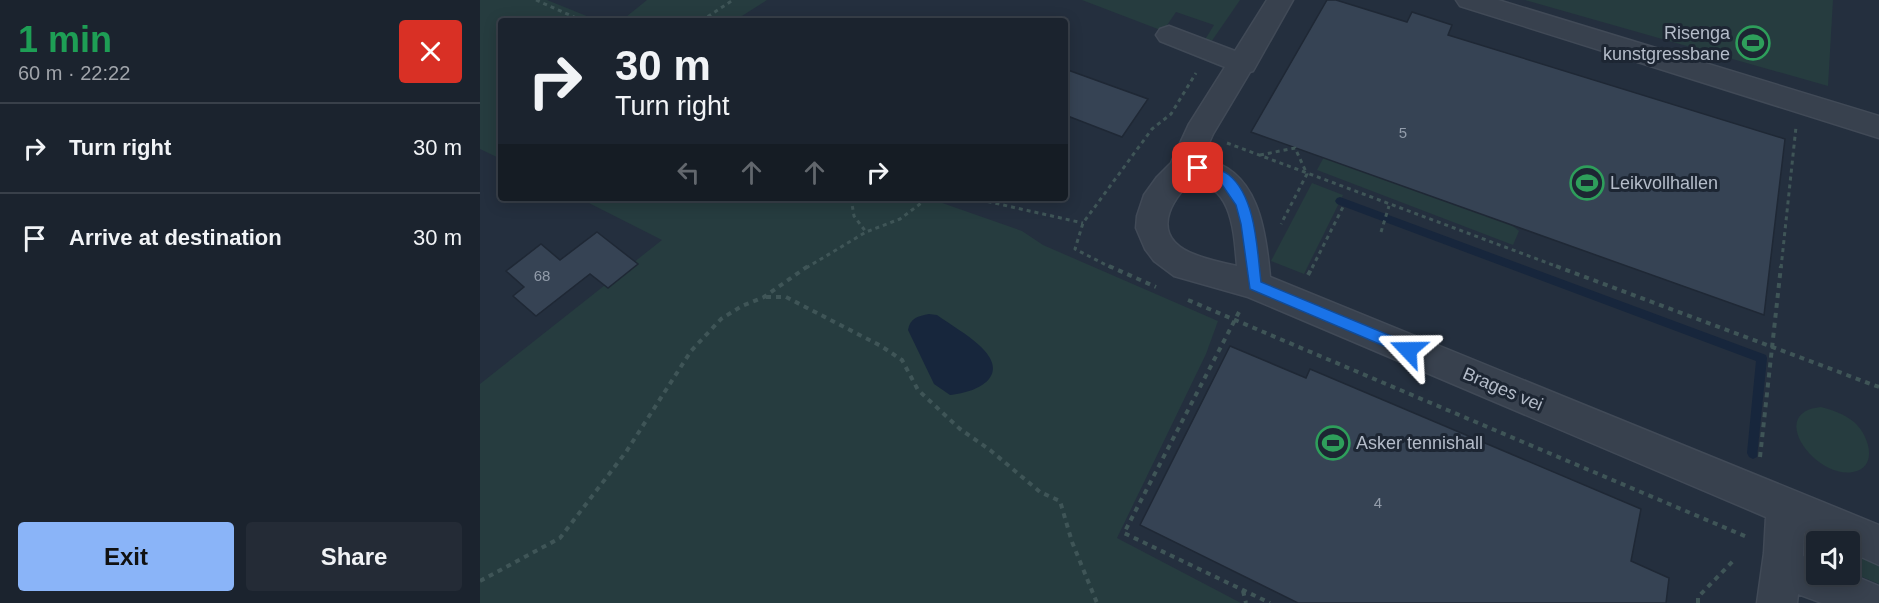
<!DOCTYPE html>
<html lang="en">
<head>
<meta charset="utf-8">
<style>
	:root { --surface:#1b232e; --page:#242b36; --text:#f1f3f6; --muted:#a0a4aa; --line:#39404a; --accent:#8ab4f8 }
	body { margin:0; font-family:Arial,sans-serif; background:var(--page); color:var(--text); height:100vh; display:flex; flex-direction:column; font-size:22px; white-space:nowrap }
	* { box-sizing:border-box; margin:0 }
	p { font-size:20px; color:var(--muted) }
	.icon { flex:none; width:33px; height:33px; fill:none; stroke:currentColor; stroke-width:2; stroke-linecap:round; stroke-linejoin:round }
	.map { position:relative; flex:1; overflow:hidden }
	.details { display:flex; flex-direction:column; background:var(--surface); width:480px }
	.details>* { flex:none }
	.top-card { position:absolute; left:18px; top:18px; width:570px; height:183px; border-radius:6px; box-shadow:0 3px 15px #0003,0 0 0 2px var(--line); background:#1b232e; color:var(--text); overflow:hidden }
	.buttons { position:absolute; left:1326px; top:531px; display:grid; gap:12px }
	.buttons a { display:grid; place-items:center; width:54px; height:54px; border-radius:6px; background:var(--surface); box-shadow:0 3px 15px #0003,0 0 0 2px var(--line); font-size:30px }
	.pin { position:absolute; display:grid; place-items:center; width:51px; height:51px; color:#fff; margin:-26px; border-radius:12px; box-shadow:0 3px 9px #0006 }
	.me { position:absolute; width:66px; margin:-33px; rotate:293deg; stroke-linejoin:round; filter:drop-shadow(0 0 4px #0008) }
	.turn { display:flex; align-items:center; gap:21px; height:126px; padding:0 18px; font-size:27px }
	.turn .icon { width:78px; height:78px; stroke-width:2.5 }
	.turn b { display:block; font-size:42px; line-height:51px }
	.lanes { display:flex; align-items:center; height:57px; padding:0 18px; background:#0003; justify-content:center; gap:30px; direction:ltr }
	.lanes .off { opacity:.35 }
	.round { display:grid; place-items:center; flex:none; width:63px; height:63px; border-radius:6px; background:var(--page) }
	.head { display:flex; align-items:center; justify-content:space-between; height:102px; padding:0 18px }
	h1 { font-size:36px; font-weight:600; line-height:45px; color:#1e9e55 }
	.button { display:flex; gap:12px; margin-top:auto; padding:12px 18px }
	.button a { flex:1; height:69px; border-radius:6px; background:var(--accent); color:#111; font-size:24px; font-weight:600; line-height:69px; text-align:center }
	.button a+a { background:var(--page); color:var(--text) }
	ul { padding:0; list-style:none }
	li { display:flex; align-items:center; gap:18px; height:90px; padding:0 18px; border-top:2px solid var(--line) }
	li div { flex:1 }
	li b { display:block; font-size:22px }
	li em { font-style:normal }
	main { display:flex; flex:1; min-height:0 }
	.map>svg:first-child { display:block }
</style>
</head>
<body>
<main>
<section class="details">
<div class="head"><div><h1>1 min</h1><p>60 m · 22:22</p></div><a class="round" style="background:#d93025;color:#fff"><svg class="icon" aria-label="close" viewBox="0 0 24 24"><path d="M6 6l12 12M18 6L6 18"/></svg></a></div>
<ul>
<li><svg class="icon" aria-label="right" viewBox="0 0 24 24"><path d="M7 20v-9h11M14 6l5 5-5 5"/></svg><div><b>Turn right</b></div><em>30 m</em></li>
<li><svg class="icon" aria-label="arrive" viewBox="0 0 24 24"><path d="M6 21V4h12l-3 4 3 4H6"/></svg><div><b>Arrive at destination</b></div><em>30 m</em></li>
</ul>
<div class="button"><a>Exit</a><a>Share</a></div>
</section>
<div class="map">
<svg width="1399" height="603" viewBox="0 0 1399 603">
	<rect width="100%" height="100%" fill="#242f3e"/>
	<g fill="#263c3f">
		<polygon points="0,0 67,0 119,21 21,21 21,159 0,149"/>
		<polygon points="167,0 287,0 254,21 141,21"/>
		<polygon points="602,0 760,0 729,45 723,43 734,25 696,12 683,31"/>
		<polygon points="1045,0 1353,0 1348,86"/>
		<polygon points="845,155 1028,222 1039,231 1033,245 837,170"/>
		<polygon points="832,183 863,195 824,274 791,261"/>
		<polygon points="99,198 448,198 542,231 563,245 738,321 726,354 637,538 761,603 0,603 0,384 182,240"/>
		<path d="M1341,407c12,3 23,7 33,15 15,13 25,45 -1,50 -38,7 -87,-60 -32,-65z"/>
		<polygon points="1372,549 1399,562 1399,584 1373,573"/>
	</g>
	<path fill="#17263c" d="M449,314l8,1c14,10 30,19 42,30 33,30 1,47 -29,50l-16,-11 -26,-54c2,-12 10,-14 21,-16z"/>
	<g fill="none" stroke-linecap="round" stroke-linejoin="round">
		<polygon fill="#17263c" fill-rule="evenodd" points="860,197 1286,355 1287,358 1277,457 1273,459 1269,457 1267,453 1276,361 857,204 855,201 857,198"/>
	</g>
	<g fill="#364354" stroke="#1f2835" stroke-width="1.5">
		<polygon points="847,0 856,0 927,22 932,12 972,25 968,35 1305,139 1284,315 771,132"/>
		<polygon points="585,69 668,99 642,137 585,115"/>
		<polygon points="117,232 158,264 128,288 110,274 56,316 33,296 44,287 26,271 61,244 80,260"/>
		<polygon points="750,346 826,378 830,369 1161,509 1151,561 1189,578 1186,603 818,603 660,525"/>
	</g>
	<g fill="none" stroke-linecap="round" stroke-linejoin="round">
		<defs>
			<g id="minor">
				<path d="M787,0h26l-40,71 -3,1 -37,62 -11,25c56,9 64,71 68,118l609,248v40l-29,-13v-10h-26l-20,-9 -1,23 13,5v13h34l29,12v17h-57l-24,-9 -1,9h-40l7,-50 2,-36 -518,-220 -74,-21 -20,-15 -9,-12 -9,-21 1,-12 7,-21 13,-18 14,-14 18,-39 36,-57 -65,-26 -4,-6 4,-6 9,-3 66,25zM710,182c43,1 44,51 47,84 -14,-3 -28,-6 -41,-11 -43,-16 -31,-47 -6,-73z"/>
				<polygon points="976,0 1018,0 1399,116 1399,138 980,6"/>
			</g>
		</defs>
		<use href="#minor" stroke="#414a57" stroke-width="3"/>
		<g stroke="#3f5557" stroke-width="3" stroke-dasharray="4 4" stroke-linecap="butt">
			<polyline points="56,0 103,21"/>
			<polyline points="221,21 253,0"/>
			<polyline points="747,143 1081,268"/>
			<polyline points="780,155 815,148 827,174 801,224"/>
			<polyline points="371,198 374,216 386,232"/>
			<polyline points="492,198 603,223"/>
			<polyline points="901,232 909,206"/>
			<polyline points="326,268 386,232 420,219 448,198"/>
			<polyline points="632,268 595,249 603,223 672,129 691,114 716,73"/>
			<polyline points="832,268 863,207"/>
			<polyline points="1301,268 1316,127"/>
		</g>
		<g stroke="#3f5557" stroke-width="4" stroke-dasharray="5 5" stroke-linecap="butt">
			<polyline points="629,266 676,287"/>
			<polyline points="1076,266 1399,387"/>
			<polyline points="828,275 833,266"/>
			<polyline points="286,297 306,297 401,346 422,360 438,390 480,429 510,450 560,492 580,501 592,542 617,603"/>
			<polyline points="708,300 1267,537"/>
			<polyline points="759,312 644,533 790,603"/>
			<polyline points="1280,457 1301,266"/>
			<polyline points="0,581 80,538 146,452 211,351 241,319 262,306 284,297 328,266"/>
			<polyline points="763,591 766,603"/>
			<polyline points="1218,603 1218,597 1253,561"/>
		</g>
		<use href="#minor" fill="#38414e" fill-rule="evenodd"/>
	</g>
	<path fill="#1a73e8" stroke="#114b97" stroke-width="1.5" d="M718,163c10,3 22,5 31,12 27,22 28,74 32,107l152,63 2,5 -2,4 -5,2 -5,-2 -153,-65 -9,-65 -5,-19 -15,-22 -27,-12 -2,-3z"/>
	<defs>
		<symbol id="stadium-ring" viewBox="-11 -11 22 22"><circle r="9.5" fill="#1d2633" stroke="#2e9e5b" stroke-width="1.5"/><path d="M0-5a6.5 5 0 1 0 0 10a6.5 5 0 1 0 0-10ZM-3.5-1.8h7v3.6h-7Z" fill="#2e9e5b"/></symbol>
	</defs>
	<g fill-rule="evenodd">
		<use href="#stadium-ring" x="1254" y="24" width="38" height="38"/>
		<use href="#stadium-ring" x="1088" y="164" width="38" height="38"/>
		<use href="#stadium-ring" x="834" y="424" width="38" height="38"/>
	</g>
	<g text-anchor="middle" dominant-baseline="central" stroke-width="6" stroke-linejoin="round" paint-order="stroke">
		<g font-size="15" fill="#929caa">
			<text x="923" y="132">5</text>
			<text x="62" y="275">68</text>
			<text x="898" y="502">4</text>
		</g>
		<g font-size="18" fill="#b4bcc9" stroke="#1d2633" text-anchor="start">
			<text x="1250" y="33" text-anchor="end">Risenga<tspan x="1250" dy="21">kunstgressbane</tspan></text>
			<text x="1130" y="183">Leikvollhallen</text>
			<text x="876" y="443">Asker tennishall</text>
		</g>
		<g font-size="18" fill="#b4bcc9" stroke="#1d2633">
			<text transform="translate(1023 389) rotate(23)">Brages vei</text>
		</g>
	</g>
</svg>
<div class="buttons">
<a><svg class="icon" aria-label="sound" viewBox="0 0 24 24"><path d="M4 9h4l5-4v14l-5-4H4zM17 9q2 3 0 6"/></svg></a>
</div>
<div class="pin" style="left:718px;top:168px;background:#d93025"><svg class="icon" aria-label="arrive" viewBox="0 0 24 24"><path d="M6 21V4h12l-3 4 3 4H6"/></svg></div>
<svg class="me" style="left:928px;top:350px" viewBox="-20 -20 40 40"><path d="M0-17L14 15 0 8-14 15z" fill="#1a73e8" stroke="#fff" stroke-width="4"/></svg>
<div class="top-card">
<div class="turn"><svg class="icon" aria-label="right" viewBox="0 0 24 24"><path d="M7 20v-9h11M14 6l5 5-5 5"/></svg><div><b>30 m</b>Turn right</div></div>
<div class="lanes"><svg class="icon off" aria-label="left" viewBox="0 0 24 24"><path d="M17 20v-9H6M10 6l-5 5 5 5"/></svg><svg class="icon off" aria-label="ahead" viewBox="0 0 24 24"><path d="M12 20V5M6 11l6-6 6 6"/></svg><svg class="icon off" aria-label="ahead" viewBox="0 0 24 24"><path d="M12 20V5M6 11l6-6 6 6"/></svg><svg class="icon" aria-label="right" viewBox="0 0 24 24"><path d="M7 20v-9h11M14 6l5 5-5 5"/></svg></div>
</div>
</div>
</main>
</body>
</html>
